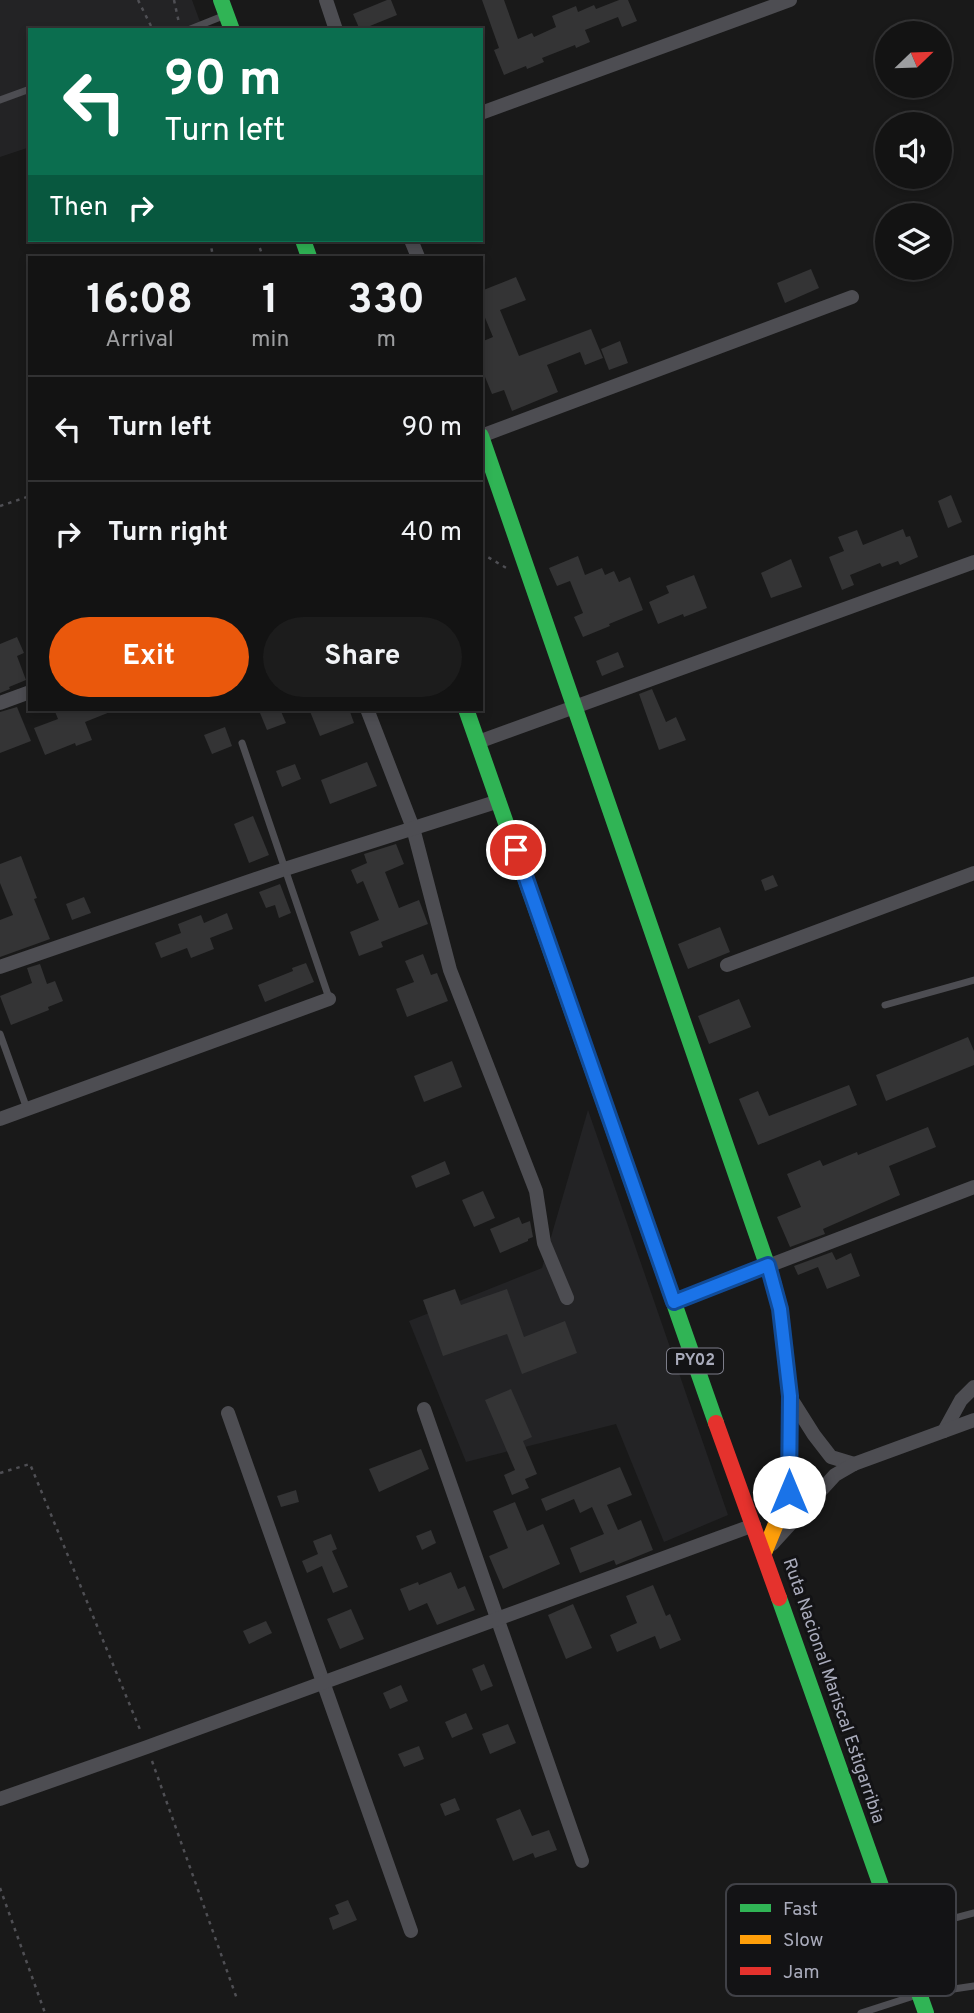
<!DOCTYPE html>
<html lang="en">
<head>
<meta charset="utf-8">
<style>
	:root { --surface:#131313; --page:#1c1c1c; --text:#f1f3f6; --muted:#9d9ea0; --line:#323233; --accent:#ea580c }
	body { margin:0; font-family:Overpass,sans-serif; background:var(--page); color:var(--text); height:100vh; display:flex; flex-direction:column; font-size:26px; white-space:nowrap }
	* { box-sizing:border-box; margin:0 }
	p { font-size:23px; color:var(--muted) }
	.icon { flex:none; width:38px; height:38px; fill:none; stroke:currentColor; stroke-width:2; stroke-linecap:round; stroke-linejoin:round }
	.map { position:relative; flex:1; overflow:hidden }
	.details { position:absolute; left:28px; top:256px; width:455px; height:455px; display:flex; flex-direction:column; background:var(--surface); border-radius:0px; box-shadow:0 4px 10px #0003,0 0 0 2px var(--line) }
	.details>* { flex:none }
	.hud { position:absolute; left:28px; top:28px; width:455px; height:214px; border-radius:0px; box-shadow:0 4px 10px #0003,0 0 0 2px var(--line); background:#0b6e4f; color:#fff; overflow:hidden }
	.needle { width:46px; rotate:67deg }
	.tools { position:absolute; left:875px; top:21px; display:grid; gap:14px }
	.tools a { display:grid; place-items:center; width:77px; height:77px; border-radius:50%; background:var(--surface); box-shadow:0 4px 10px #0003,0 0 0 2px var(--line); font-size:35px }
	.pin { position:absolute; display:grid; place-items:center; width:60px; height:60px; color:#fff; margin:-30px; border:4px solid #fff; border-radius:50%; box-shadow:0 2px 7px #0007 }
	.me { position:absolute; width:77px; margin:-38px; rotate:0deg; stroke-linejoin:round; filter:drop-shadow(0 0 5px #0008) }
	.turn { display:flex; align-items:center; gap:24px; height:147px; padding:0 21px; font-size:32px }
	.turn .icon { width:91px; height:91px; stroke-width:2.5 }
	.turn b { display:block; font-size:49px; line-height:60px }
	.then { display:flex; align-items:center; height:66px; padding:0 21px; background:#0003; gap:14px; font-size:26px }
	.eta { display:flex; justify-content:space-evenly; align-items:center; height:119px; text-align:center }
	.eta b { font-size:42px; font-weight:700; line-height:49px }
	.button { display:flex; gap:14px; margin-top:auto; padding:14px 21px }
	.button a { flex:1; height:80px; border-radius:42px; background:var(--accent); color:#fff; font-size:28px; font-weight:700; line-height:80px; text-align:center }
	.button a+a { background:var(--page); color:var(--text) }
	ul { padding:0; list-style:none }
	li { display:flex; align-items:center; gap:21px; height:105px; padding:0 21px; border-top:2px solid var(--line) }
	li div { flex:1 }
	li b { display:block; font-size:26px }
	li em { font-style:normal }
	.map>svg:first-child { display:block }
</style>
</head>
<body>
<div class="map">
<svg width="974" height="2013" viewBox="0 0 974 2013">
	<rect width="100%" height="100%" fill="#191919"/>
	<g fill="#232325">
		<polygon points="0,0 192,0 203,30 30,30 30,147 0,157"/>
		<polygon points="588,1110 728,1515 664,1542 616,1424 466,1462 409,1321 542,1268"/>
	</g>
	<g fill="#343435">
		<polygon points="387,0 391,0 397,15 360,30 353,14"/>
		<polygon points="482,0 504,0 518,39 532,33 534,37 556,27 552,16 576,6 578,12 594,5 596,9 619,0 628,0 637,21 622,27 618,17 585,30 590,42 576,48 575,45 542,58 544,62 527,69 526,66 504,75 494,50 499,48"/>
		<polygon points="811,269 819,288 785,303 777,283"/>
		<polygon points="516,277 526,300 500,310 519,356 591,329 603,358 585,365 580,352 547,365 558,392 512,411 504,390 492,394 481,367 481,342 493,337 481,308 481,291"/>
		<polygon points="620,341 628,363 609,370 601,349"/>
		<polygon points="951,495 962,522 948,528 938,501"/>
		<polygon points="903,529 906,537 910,536 918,557 900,565 898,561 882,567 880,563 850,575 854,585 842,590 829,557 844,551 838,537 857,530 863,545"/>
		<polygon points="578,556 585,575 602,568 605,575 614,571 619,582 630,577 643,610 609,624 610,626 583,637 574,617 583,613 570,581 557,586 549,568"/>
		<polygon points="791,559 802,587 771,598 761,573"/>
		<polygon points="694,575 707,608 684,617 683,614 658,624 649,602 669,593 666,586"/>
		<polygon points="17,637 24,653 17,656 26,680 9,687 10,689 0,693 0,644"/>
		<polygon points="618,652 624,667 602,676 596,661"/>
		<polygon points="652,689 666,722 676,717 686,740 659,750 639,694"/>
		<polygon points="17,707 31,741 0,753 0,712"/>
		<polygon points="54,709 115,709 115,710 85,722 92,740 76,746 75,743 45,755 34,728 58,719"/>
		<polygon points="270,709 280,709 286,723 267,730 260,713"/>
		<polygon points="309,709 349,709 354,723 320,736"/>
		<polygon points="225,727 232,746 212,754 204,735"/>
		<polygon points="367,762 377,786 330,804 321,780"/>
		<polygon points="295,764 301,779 282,787 276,771"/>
		<polygon points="253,816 269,855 249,863 234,824"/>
		<polygon points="396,844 404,864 385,872 399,908 419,900 428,924 381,942 383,947 359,956 350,932 379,920 363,881 357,884 351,870 367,863 364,854"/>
		<polygon points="21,856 37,898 34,899 50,939 0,957 0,920 13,915 0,883 0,864"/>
		<polygon points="773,875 778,886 765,891 761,880"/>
		<polygon points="280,884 291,913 279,918 275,905 266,908 259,892"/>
		<polygon points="84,897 91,913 72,920 66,904"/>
		<polygon points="227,913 233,929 210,938 214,949 191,958 187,948 161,958 155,943 181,933 178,924 201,915 204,923"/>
		<polygon points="720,927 730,952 688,969 678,944"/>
		<polygon points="423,954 431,975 437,973 448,1001 407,1017 396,989 414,982 405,961"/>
		<polygon points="306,963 314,982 265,1002 258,985 293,971 292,968"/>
		<polygon points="40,964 47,984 55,981 63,1001 48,1007 49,1010 11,1025 0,996 32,983 27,968"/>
		<polygon points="739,999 751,1027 709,1044 698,1016"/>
		<polygon points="968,1037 974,1051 974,1065 886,1101 876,1075"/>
		<polygon points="452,1061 462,1087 424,1102 414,1076"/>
		<polygon points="849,1085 857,1105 758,1145 739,1099 758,1091 769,1116"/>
		<polygon points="928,1127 936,1147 889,1166 900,1195 823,1229 825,1234 790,1247 777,1217 801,1207 787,1174 820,1160 823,1166 857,1152 858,1155"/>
		<polygon points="445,1161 450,1174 416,1188 411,1176"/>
		<polygon points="483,1191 495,1218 474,1227 462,1200"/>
		<polygon points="519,1217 522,1224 530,1221 533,1237 528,1239 528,1241 500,1253 490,1229"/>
		<polygon points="832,1252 836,1260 851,1253 860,1276 827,1289 818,1267 798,1275 794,1266"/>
		<polygon points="455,1289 461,1305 507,1289 524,1337 565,1321 577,1353 522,1374 507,1334 443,1356 423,1300"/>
		<polygon points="511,1389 532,1437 523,1441 537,1474 525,1479 529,1488 512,1495 504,1475 515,1470 485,1400"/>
		<polygon points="421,1449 429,1469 379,1492 369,1469"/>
		<polygon points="620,1467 632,1495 607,1505 618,1530 641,1520 653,1550 616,1565 614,1560 580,1573 570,1548 604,1534 592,1507 580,1513 574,1499 546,1511 541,1499"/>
		<polygon points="296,1490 299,1502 281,1507 277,1496"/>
		<polygon points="515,1502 527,1531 543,1524 560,1564 503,1589 489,1556 508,1548 493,1511"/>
		<polygon points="431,1530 436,1543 422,1550 416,1536"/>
		<polygon points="331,1534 337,1549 332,1551 348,1587 333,1593 322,1566 307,1573 302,1561 318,1554 313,1541"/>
		<polygon points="451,1572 458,1589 465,1586 475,1610 437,1625 427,1603 409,1611 400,1589 418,1582 419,1585"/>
		<polygon points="653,1585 666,1616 670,1614 681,1640 660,1649 655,1636 617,1652 610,1635 637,1623 626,1596"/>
		<polygon points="573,1604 592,1648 566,1659 548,1615"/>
		<polygon points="351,1609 364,1639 340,1649 327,1619"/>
		<polygon points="266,1621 272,1633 249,1644 243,1631"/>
		<polygon points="484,1664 493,1686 481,1691 472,1669"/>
		<polygon points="401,1685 408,1701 390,1709 383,1693"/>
		<polygon points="466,1713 473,1729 452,1738 445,1722"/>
		<polygon points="508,1724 516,1743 490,1754 482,1734"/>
		<polygon points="419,1746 424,1759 404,1767 398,1754"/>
		<polygon points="455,1798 460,1810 445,1816 440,1804"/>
		<polygon points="520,1809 532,1836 549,1830 557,1850 535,1858 533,1853 513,1861 496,1819"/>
		<polygon points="348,1900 357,1920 333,1930 329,1918 339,1914 335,1905"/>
	</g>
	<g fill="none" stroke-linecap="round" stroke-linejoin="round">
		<g stroke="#4f4f54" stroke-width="2.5" stroke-dasharray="3.5 5" stroke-linecap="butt">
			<polyline points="138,0 153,30"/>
			<polyline points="174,0 179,23"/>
			<polyline points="210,240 213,257"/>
			<polyline points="257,240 263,257"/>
			<polyline points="0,506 30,496"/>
			<polyline points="481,553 508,569"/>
			<polyline points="0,1473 30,1464 141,1732"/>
			<polyline points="152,1761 237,1999"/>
			<polyline points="0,1888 45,2013"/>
		</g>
		<g stroke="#4d4d52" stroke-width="7">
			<polyline points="188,30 223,16"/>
			<polyline points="0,100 30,89"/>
			<polyline points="242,743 329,998"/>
			<polyline points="885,1005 974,980"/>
			<polyline points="0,1034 27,1109"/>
			<polyline points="899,1933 974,1913"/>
			<polyline points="861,2013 920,1994 974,1986"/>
		</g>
		<g stroke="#4d4d52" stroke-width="14">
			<polyline points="326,0 336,30"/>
			<polyline points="481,113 790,0"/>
			<polyline points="411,240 418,257"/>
			<polyline points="481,436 852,297"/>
			<polyline points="0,703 30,692"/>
			<polyline points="367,709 413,828 450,970 536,1191 544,1243 567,1298"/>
			<polyline points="478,742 974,562"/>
			<polyline points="727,965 974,873"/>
			<polyline points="0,967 285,869 499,801"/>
			<polyline points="0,1119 329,999"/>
			<polyline points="674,1302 974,1187"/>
			<polyline points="790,1397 814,1435 831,1457 854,1464"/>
			<polyline points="424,1409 582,1861"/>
			<polyline points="228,1413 411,1931"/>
			<polyline points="944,1431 961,1400 974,1387"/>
			<polyline points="772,1544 835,1475 854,1464 974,1420"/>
			<polyline points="0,1799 147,1747 754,1525"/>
		</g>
		<g stroke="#30b455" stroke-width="16">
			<polyline points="221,0 232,30"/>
			<polyline points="303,240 309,257"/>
			<polyline points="481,436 773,1282"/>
			<polyline points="466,709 716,1423"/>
			<polyline points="779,1598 926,2013"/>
		</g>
		<polyline stroke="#ff9f0a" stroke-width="16" points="764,1553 789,1492 790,1396 780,1309 773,1282"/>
		<polyline stroke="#e5322d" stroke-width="16" points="716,1423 779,1598"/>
	</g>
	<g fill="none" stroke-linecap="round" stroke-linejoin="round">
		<defs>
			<polyline id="route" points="516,850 674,1302 768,1265 780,1309 790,1396 789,1492"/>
		</defs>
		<use href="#route" stroke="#114b97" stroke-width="18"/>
		<use href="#route" stroke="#1a73e8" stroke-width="12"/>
	</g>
	<g text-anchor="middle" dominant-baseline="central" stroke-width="6" stroke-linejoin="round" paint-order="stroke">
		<rect fill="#131315" stroke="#7c7d89" stroke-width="2" x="667" y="1348.5" width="56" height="25" rx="5"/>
		<g font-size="16" font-weight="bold" fill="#a9abbb">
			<text x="695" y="1361">PY02</text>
		</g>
		<g font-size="18" fill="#a9abbb" stroke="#131315">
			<text transform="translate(833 1691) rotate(71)">Ruta Nacional Mariscal Estigarribia</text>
		</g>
	</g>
	<rect x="726" y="1884" width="230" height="112" rx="10" fill="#131315" stroke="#404147" stroke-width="2"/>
	<rect x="740" y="1904" width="31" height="8" fill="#30b455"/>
	<rect x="740" y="1935" width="31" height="9" fill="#ff9f0a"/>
	<rect x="740" y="1967" width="31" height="8" fill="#e5322d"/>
	<g font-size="19" fill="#a9abbb">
		<text x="783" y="1915">Fast</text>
		<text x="783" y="1946">Slow</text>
		<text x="783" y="1978">Jam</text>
	</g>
</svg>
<div class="tools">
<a><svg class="needle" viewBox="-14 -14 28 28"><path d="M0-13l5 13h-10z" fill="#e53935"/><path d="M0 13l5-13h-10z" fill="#9d9ea0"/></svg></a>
<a><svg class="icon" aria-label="sound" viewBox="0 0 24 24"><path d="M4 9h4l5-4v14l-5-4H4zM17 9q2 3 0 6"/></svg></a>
<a><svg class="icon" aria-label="layers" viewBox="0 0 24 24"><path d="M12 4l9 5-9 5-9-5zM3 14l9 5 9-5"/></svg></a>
</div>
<div class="pin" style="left:516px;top:850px;background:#d93025"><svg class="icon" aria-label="arrive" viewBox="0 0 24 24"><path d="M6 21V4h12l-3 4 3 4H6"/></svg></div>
<svg class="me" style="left:789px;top:1492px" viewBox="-20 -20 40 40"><circle r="19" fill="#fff"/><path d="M0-13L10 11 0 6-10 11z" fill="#1a73e8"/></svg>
<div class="hud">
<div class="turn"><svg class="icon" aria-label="left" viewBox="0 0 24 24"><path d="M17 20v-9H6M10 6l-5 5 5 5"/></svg><div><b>90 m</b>Turn left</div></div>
<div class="then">Then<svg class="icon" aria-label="right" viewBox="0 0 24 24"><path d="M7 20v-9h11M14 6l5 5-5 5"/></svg></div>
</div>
<section class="details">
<div class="eta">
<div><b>16:08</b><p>Arrival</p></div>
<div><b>1</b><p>min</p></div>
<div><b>330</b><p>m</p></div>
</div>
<ul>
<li><svg class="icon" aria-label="left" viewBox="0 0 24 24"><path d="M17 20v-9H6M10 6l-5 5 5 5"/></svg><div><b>Turn left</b></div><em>90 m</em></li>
<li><svg class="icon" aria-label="right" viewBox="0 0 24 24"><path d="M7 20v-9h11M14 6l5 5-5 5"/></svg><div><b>Turn right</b></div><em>40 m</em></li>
</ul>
<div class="button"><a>Exit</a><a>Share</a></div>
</section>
</div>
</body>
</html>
